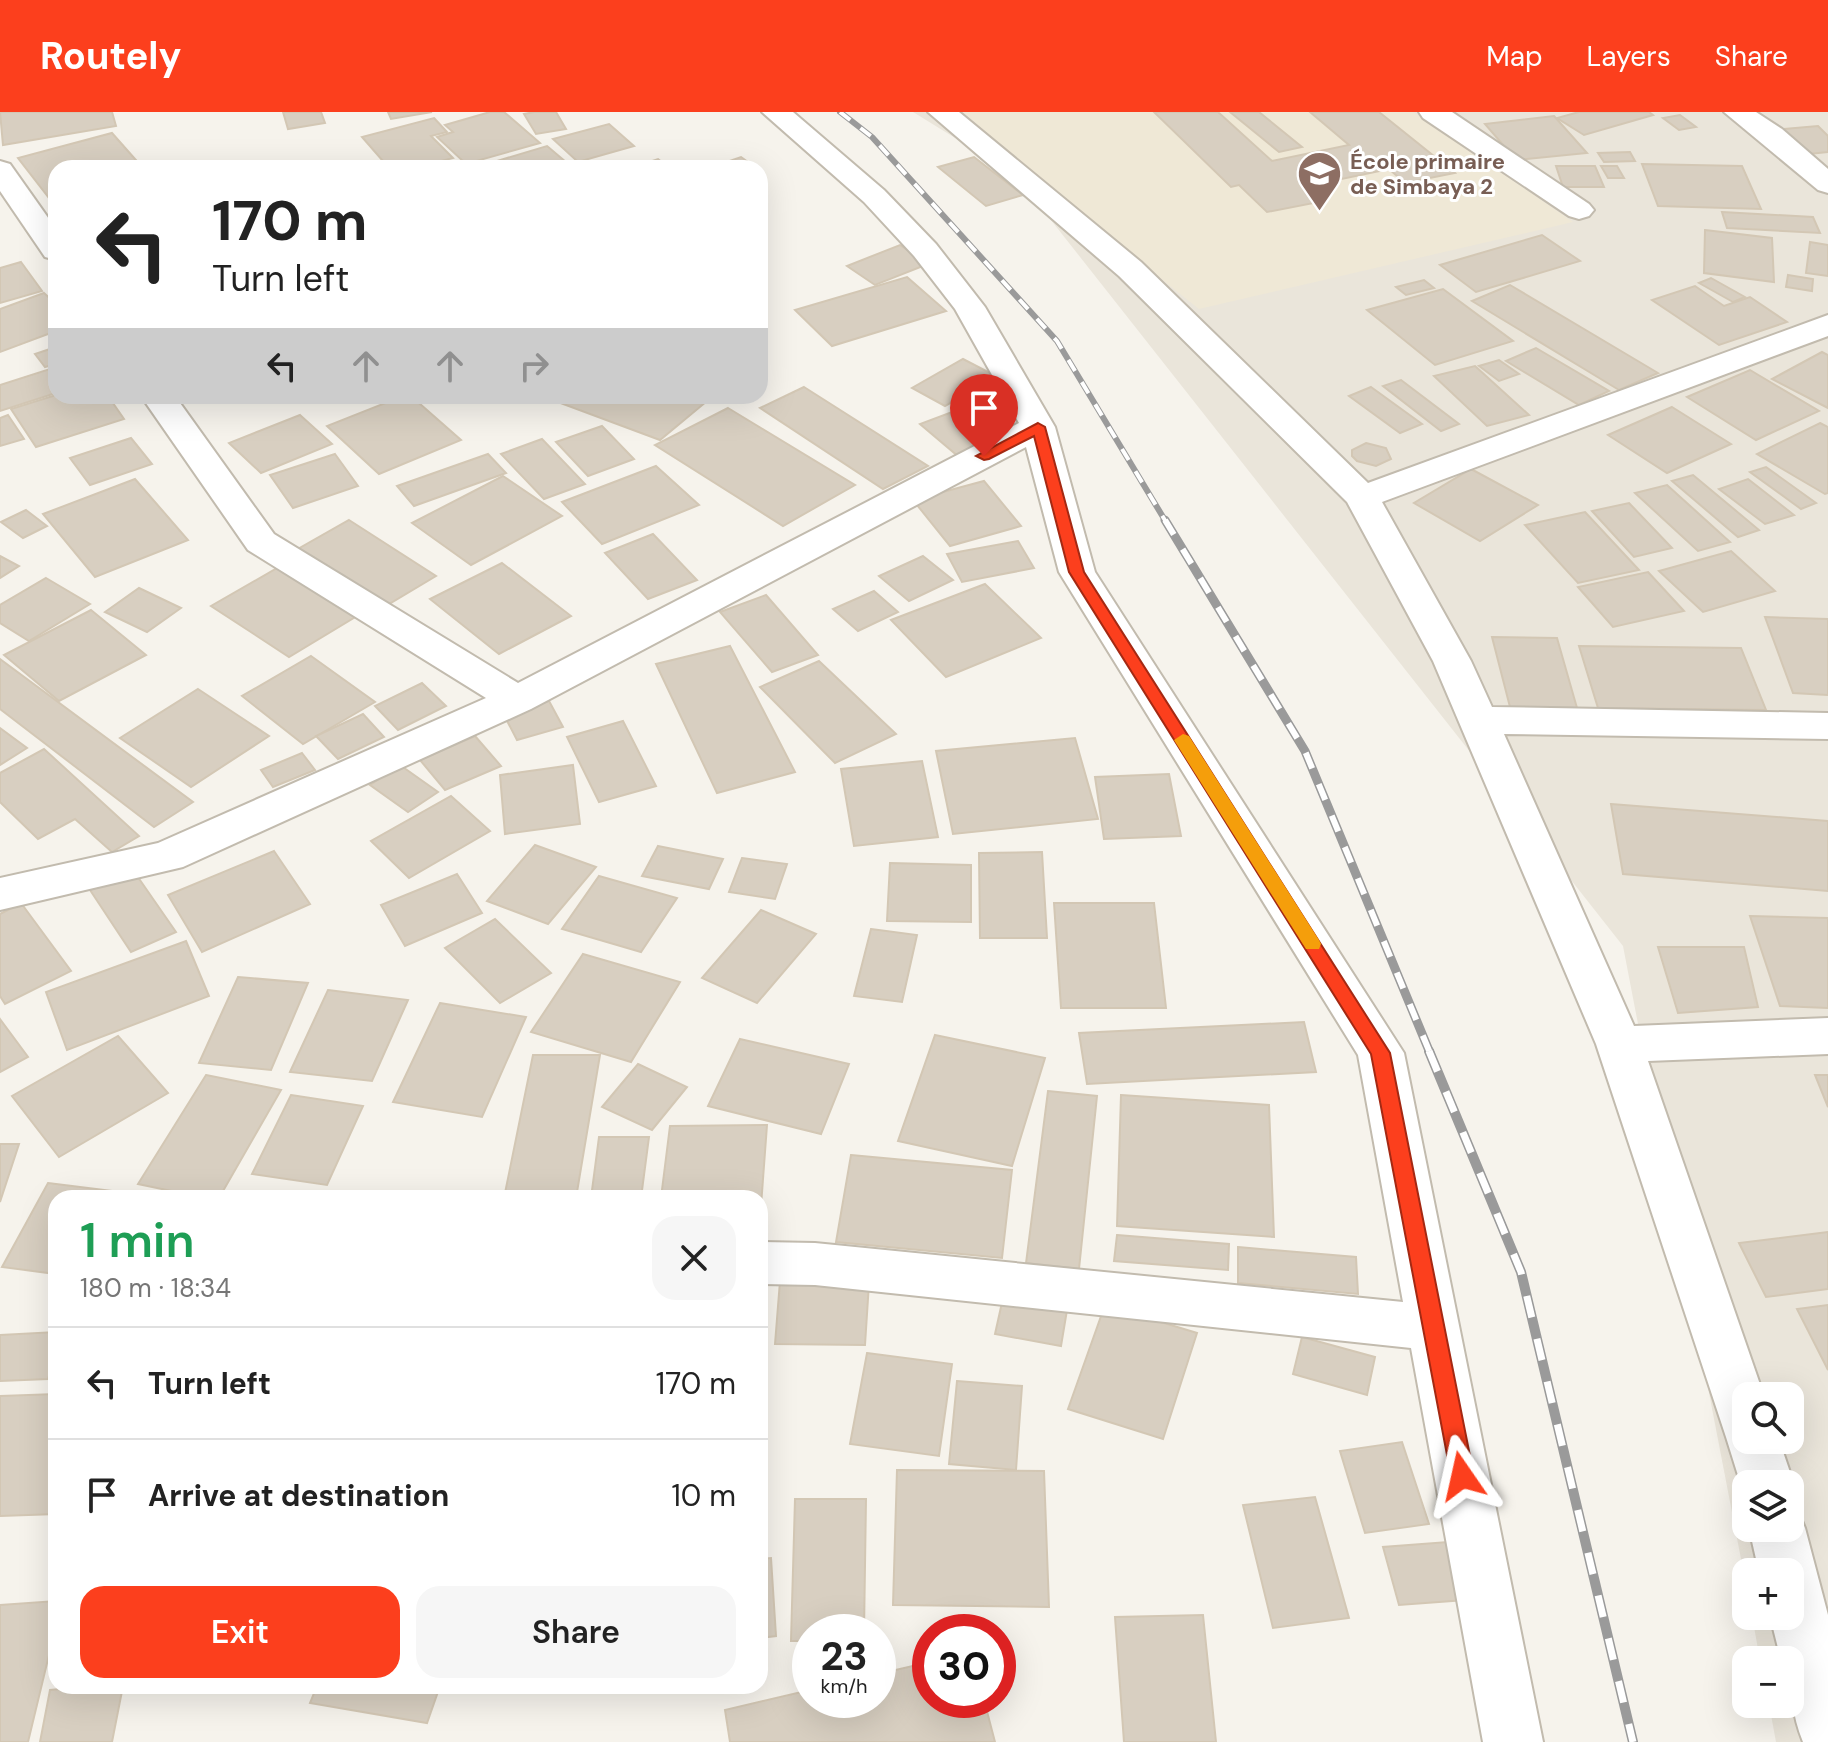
<!DOCTYPE html>
<html lang="en">
<head>
<meta charset="utf-8">
<style>
	:root { --surface:#fff; --page:#f6f6f6; --text:#222; --muted:#767676; --line:#e0e0e0; --accent:#fc3f1d }
	body { margin:0; font-family:"DM Sans",sans-serif; background:var(--page); color:var(--text); height:100vh; display:flex; flex-direction:column; font-size:30px; white-space:nowrap }
	* { box-sizing:border-box; margin:0 }
	p { font-size:26px; color:var(--muted) }
	.icon { flex:none; width:44px; height:44px; fill:none; stroke:currentColor; stroke-width:2; stroke-linecap:round; stroke-linejoin:round }
	.map { position:relative; flex:1; overflow:hidden }
	.details { position:absolute; left:48px; top:1078px; width:720px; height:504px; display:flex; flex-direction:column; background:var(--surface); border-radius:24px; box-shadow:0 8px 32px #0002 }
	.details>* { flex:none }
	.hud { position:absolute; left:48px; top:48px; width:720px; height:244px; border-radius:24px; box-shadow:0 8px 32px #0002; background:#fff; color:var(--text); overflow:hidden }
	.fabs { position:absolute; left:1732px; top:1270px; display:grid; gap:16px }
	.fabs a { display:grid; place-items:center; width:72px; height:72px; border-radius:16px; background:var(--surface); box-shadow:0 8px 32px #0002; font-size:40px }
	.speed { position:absolute; left:792px; top:1502px; display:flex; gap:16px; font-size:40px; font-weight:700; text-align:center }
	.speed>* { display:grid; place-content:center; width:104px; height:104px; border-radius:50%; background:var(--surface); box-shadow:0 8px 32px #0002; line-height:1 }
	.speed small { font-size:20px; font-weight:400 }
	.speed .limit { border:12px solid #d22; background:#fff; color:#111 }
	.pin { position:absolute; display:grid; place-items:center; width:68px; height:68px; color:#fff; margin:-82px -34px; border-radius:50% 50% 50% 0; rotate:-45deg; box-shadow:0 0 8px #0007 }
	.pin .icon { rotate:45deg }
	.me { position:absolute; width:88px; margin:-44px; rotate:349deg; stroke-linejoin:round; filter:drop-shadow(0 0 6px #0008) }
	.turn { display:flex; align-items:center; gap:28px; height:168px; padding:0 32px; font-size:36px }
	.turn .icon { width:104px; height:104px; stroke-width:2.5 }
	.turn b { display:block; font-size:56px; line-height:68px }
	.lanes { display:flex; align-items:center; height:76px; padding:0 32px; background:#0003; justify-content:center; gap:40px; direction:ltr }
	.lanes .off { opacity:.35 }
	.round { display:grid; place-items:center; flex:none; width:84px; height:84px; border-radius:24px; background:var(--page) }
	.head { display:flex; align-items:center; justify-content:space-between; height:136px; padding:0 32px }
	h1 { font-size:48px; font-weight:600; line-height:60px; color:#1e9e55 }
	.button { display:flex; gap:16px; margin-top:auto; padding:16px 32px }
	.button a { flex:1; height:92px; border-radius:24px; background:var(--accent); color:#fff; font-size:32px; font-weight:600; line-height:92px; text-align:center }
	.button a+a { background:var(--page); color:var(--text) }
	ul { padding:0; list-style:none }
	li { display:flex; align-items:center; gap:24px; height:112px; padding:0 32px; border-top:2px solid var(--line) }
	li div { flex:1 }
	li b { display:block; font-size:30px }
	li em { font-style:normal }
	header { display:flex; align-items:center; gap:48px; box-sizing:border-box; height:112px; padding:0 40px; background:var(--accent); color:#fff }
	header strong { font-size:38px }
	nav { display:flex; gap:44px; margin-inline-start:auto; font-size:28px }
	.map>svg:first-child { display:block }
</style>
</head>
<body>
<header>
<strong>Routely</strong>
<nav><a>Map</a><a>Layers</a><a>Share</a></nav>
</header>
<div class="map">
<svg width="1828" height="1630" viewBox="0 0 1828 1630">
	<rect width="100%" height="100%" fill="#f6f3ec"/>
	<path fill="#eae5da" fill-rule="evenodd" d="M913,0h915v1630h-52l-7,-38h21v-44h-30l-8,-44h38v-44h-44v13l-123,-639 -591,-750 -59,-47zM1746,1284h44v44h-44zM1746,1372h44v44h-44z"/>
	<polygon fill="#efe8d6" points="963,0 1413,0 1573,110 1199,197 1067,92"/>
	<g fill="#d8cfc1" stroke="#d3c7b4" stroke-width="2">
		<polygon points="0,0 112,0 116,14 3,33"/>
		<polygon points="283,0 321,0 325,11 288,17"/>
		<polygon points="388,0 432,0 391,7"/>
		<polygon points="490,0 504,0 540,31 466,52 437,25 453,20 445,13"/>
		<polygon points="534,0 556,0 566,17 536,22 524,2"/>
		<polygon points="1154,0 1218,0 1272,49 1349,33 1310,0 1379,0 1455,61 1405,71 1389,57 1303,75 1319,90 1267,100 1239,73 1231,75"/>
		<polygon points="1230,0 1259,0 1302,35 1279,40"/>
		<polygon points="1579,0 1649,0 1653,3 1584,23 1557,6"/>
		<polygon points="1680,3 1696,15 1679,18 1663,6"/>
		<polygon points="1554,4 1587,41 1516,48 1485,12"/>
		<polygon points="434,6 447,20 431,24 453,46 415,56 389,56 362,25"/>
		<polygon points="609,12 634,34 578,50 553,27"/>
		<polygon points="1818,14 1828,24 1828,40 1799,43 1773,18"/>
		<polygon points="112,21 143,56 56,56 56,95 18,46"/>
		<polygon points="547,34 573,56 474,56"/>
		<polygon points="1630,40 1635,49 1604,50 1598,41"/>
		<polygon points="741,45 755,55 709,56"/>
		<polygon points="974,45 1023,83 986,94 938,55"/>
		<polygon points="658,47 669,56 631,56"/>
		<polygon points="1642,52 1742,54 1761,97 1658,94"/>
		<polygon points="1556,54 1595,54 1604,75 1563,75"/>
		<polygon points="1601,54 1617,54 1624,66 1608,66"/>
		<polygon points="1722,100 1813,105 1820,121 1727,116"/>
		<polygon points="1705,118 1772,126 1774,170 1704,161"/>
		<polygon points="1542,123 1580,149 1476,180 1440,153"/>
		<polygon points="1810,130 1828,133 1828,164 1806,161"/>
		<polygon points="900,133 928,152 875,173 847,154"/>
		<polygon points="21,150 42,179 0,191 0,156"/>
		<polygon points="1788,163 1813,167 1812,179 1786,175"/>
		<polygon points="907,165 946,199 832,234 795,198"/>
		<polygon points="1711,166 1745,185 1733,190 1699,171"/>
		<polygon points="1424,168 1434,176 1406,183 1396,175"/>
		<polygon points="1510,173 1658,261 1619,278 1472,189"/>
		<polygon points="1695,174 1724,194 1750,185 1787,210 1719,233 1652,188"/>
		<polygon points="1443,177 1513,229 1435,253 1367,198"/>
		<polygon points="44,181 56,192 56,219 0,240 0,197"/>
		<polygon points="56,235 56,252 45,255 35,242"/>
		<polygon points="1536,236 1609,279 1579,293 1506,249"/>
		<polygon points="1822,240 1828,243 1828,296 1772,267"/>
		<polygon points="963,247 996,264 945,294 912,276"/>
		<polygon points="1499,248 1519,262 1499,269 1479,254"/>
		<polygon points="1475,254 1529,303 1487,314 1434,264"/>
		<polygon points="56,255 56,281 0,299 0,273"/>
		<polygon points="1750,258 1819,299 1756,328 1687,285"/>
		<polygon points="1401,268 1459,312 1441,319 1383,274"/>
		<polygon points="804,275 928,354 883,377 760,296"/>
		<polygon points="1371,275 1422,312 1400,321 1349,284"/>
		<polygon points="56,283 108,284 124,307 36,335 11,297"/>
		<polygon points="403,284 411,284 461,328 379,362 327,314"/>
		<polygon points="562,284 709,284 712,285 660,328 555,289"/>
		<polygon points="979,290 1018,321 959,345 920,312"/>
		<polygon points="1672,295 1731,332 1667,361 1608,323"/>
		<polygon points="728,296 855,373 783,414 655,333"/>
		<polygon points="8,303 24,327 0,334 0,306"/>
		<polygon points="300,303 332,332 261,361 229,331"/>
		<polygon points="1820,311 1828,315 1828,381 1825,382 1757,342"/>
		<polygon points="602,314 634,347 588,364 556,330"/>
		<polygon points="131,326 152,352 90,373 70,346"/>
		<polygon points="542,327 585,372 544,387 501,342"/>
		<polygon points="1366,331 1386,336 1391,347 1376,354 1357,349 1352,344 1352,338"/>
		<polygon points="335,342 358,374 293,396 270,363"/>
		<polygon points="488,342 506,361 414,394 397,374"/>
		<polygon points="656,354 699,393 602,432 562,390"/>
		<polygon points="1766,355 1816,391 1801,397 1750,360"/>
		<polygon points="1471,357 1538,393 1480,429 1414,391"/>
		<polygon points="1693,363 1759,418 1738,425 1672,369"/>
		<polygon points="503,364 562,404 471,453 412,411"/>
		<polygon points="135,367 188,428 95,465 43,402"/>
		<polygon points="1748,367 1794,403 1765,412 1719,377"/>
		<polygon points="984,369 1021,414 950,434 913,388"/>
		<polygon points="1667,373 1730,430 1698,439 1635,381"/>
		<polygon points="1629,391 1672,436 1634,445 1592,399"/>
		<polygon points="26,398 47,414 23,426 1,410"/>
		<polygon points="1585,400 1639,458 1578,471 1525,413"/>
		<polygon points="349,408 436,464 384,495 296,438"/>
		<polygon points="653,422 697,468 648,487 605,441"/>
		<polygon points="1018,429 1034,456 962,470 947,442"/>
		<polygon points="1731,439 1775,479 1703,500 1659,459"/>
		<polygon points="0,444 19,454 0,466"/>
		<polygon points="923,444 953,468 909,489 879,464"/>
		<polygon points="502,451 571,504 499,542 430,487"/>
		<polygon points="279,455 357,504 289,545 211,494"/>
		<polygon points="1648,460 1684,499 1613,515 1578,475"/>
		<polygon points="46,466 90,492 29,529 0,511 0,493"/>
		<polygon points="985,472 1041,526 946,565 891,508"/>
		<polygon points="139,476 181,496 147,520 105,500"/>
		<polygon points="874,479 898,500 858,519 833,497"/>
		<polygon points="766,483 818,543 772,560 720,500"/>
		<polygon points="91,498 146,543 59,589 4,543"/>
		<polygon points="1765,505 1828,507 1828,583 1793,581"/>
		<polygon points="1492,525 1557,526 1577,596 1510,595"/>
		<polygon points="730,534 795,660 717,681 656,552"/>
		<polygon points="1579,534 1741,536 1766,598 1598,596"/>
		<polygon points="311,544 375,590 303,632 242,584"/>
		<polygon points="0,547 193,690 154,715 0,597"/>
		<polygon points="819,549 896,622 835,651 760,575"/>
		<polygon points="422,571 446,594 398,618 375,594"/>
		<polygon points="198,577 269,624 191,675 120,626"/>
		<polygon points="549,589 563,615 517,628 504,603"/>
		<polygon points="363,602 384,625 338,647 316,624"/>
		<polygon points="623,609 656,674 599,690 567,625"/>
		<polygon points="0,616 27,636 0,653"/>
		<polygon points="475,624 501,654 445,678 420,648"/>
		<polygon points="1075,626 1098,707 953,722 936,639"/>
		<polygon points="44,637 139,724 112,740 75,707 38,727 0,690 0,661"/>
		<polygon points="302,641 315,658 273,675 261,658"/>
		<polygon points="922,649 938,725 854,734 841,657"/>
		<polygon points="400,653 438,680 408,700 370,673"/>
		<polygon points="573,653 580,712 505,722 500,663"/>
		<polygon points="1169,662 1181,724 1104,727 1095,665"/>
		<polygon points="451,684 490,719 409,766 371,729"/>
		<polygon points="1611,692 1828,709 1828,779 1623,762"/>
		<polygon points="535,733 596,755 548,812 487,789"/>
		<polygon points="658,734 723,747 709,777 642,764"/>
		<polygon points="274,739 310,792 202,840 168,783"/>
		<polygon points="1042,740 1047,826 980,826 979,741"/>
		<polygon points="742,746 787,752 775,787 729,780"/>
		<polygon points="890,751 971,753 971,810 887,809"/>
		<polygon points="133,758 176,820 131,840 90,778"/>
		<polygon points="457,762 482,801 405,834 381,793"/>
		<polygon points="599,764 677,786 641,840 562,817"/>
		<polygon points="21,791 71,859 5,892 0,884 0,802"/>
		<polygon points="1054,791 1154,791 1166,896 1061,896"/>
		<polygon points="761,798 816,822 757,891 702,866"/>
		<polygon points="1750,804 1828,806 1828,896 1780,894"/>
		<polygon points="495,807 551,861 500,891 445,836"/>
		<polygon points="871,817 917,823 902,890 854,884"/>
		<polygon points="186,829 209,884 67,938 46,880"/>
		<polygon points="1658,835 1744,835 1758,895 1678,901"/>
		<polygon points="583,842 680,870 631,950 531,920"/>
		<polygon points="238,865 308,871 271,958 199,951"/>
		<polygon points="328,878 408,888 372,969 290,960"/>
		<polygon points="440,891 526,905 482,1005 393,990"/>
		<polygon points="0,907 28,945 0,960"/>
		<polygon points="1304,910 1316,960 1087,972 1079,921"/>
		<polygon points="935,923 1045,946 1012,1054 898,1029"/>
		<polygon points="118,924 168,981 59,1045 12,984"/>
		<polygon points="740,927 849,952 821,1022 708,994"/>
		<polygon points="533,943 600,943 576,1086 504,1086"/>
		<polygon points="638,952 687,975 652,1018 602,995"/>
		<polygon points="206,963 281,978 219,1086 205,1086 138,1072"/>
		<polygon points="1815,963 1828,963 1828,995"/>
		<polygon points="1048,979 1097,984 1079,1157 1026,1151"/>
		<polygon points="291,983 363,994 327,1073 252,1062"/>
		<polygon points="1121,983 1269,993 1274,1125 1117,1114"/>
		<polygon points="767,1013 761,1094 760,1086 661,1086 670,1014"/>
		<polygon points="599,1025 649,1025 641,1086 591,1086"/>
		<polygon points="0,1032 19,1032 0,1090"/>
		<polygon points="851,1043 1012,1058 1002,1146 836,1130"/>
		<polygon points="48,1071 145,1083 144,1086 56,1086 56,1162 2,1155"/>
		<polygon points="1828,1120 1828,1177 1766,1185 1739,1131"/>
		<polygon points="1117,1123 1229,1132 1228,1158 1114,1149"/>
		<polygon points="1238,1135 1356,1145 1358,1182 1238,1171"/>
		<polygon points="780,1169 869,1171 865,1233 775,1232"/>
		<polygon points="1003,1186 1067,1198 1061,1234 995,1222"/>
		<polygon points="1105,1193 1197,1221 1163,1327 1068,1297"/>
		<polygon points="1828,1193 1828,1258 1797,1197"/>
		<polygon points="56,1220 56,1238 48,1267 0,1269 0,1223"/>
		<polygon points="1302,1225 1375,1245 1367,1283 1293,1262"/>
		<polygon points="867,1241 952,1252 939,1344 850,1332"/>
		<polygon points="957,1269 1022,1274 1016,1358 949,1352"/>
		<polygon points="56,1282 56,1402 0,1404 0,1284"/>
		<polygon points="1402,1330 1429,1412 1365,1421 1340,1339"/>
		<polygon points="897,1358 1044,1359 1049,1495 893,1493"/>
		<polygon points="1315,1385 1349,1506 1273,1516 1243,1393"/>
		<polygon points="795,1387 866,1387 864,1520 810,1520 810,1529 791,1529"/>
		<polygon points="1448,1430 1465,1488 1399,1493 1383,1435"/>
		<polygon points="771,1446 776,1524 760,1526 760,1447"/>
		<polygon points="56,1489 56,1514 28,1630 0,1630 0,1493"/>
		<polygon points="1203,1503 1216,1630 1124,1630 1115,1505"/>
		<polygon points="930,1550 930,1588 984,1588 995,1630 730,1630 725,1598 810,1578 810,1588 878,1588 878,1562"/>
		<polygon points="97,1574 123,1574 112,1630 40,1630 50,1578"/>
		<polygon points="317,1574 440,1574 427,1611 310,1591"/>
	</g>
	<g fill="none" stroke-linecap="round" stroke-linejoin="round">
		<defs>
			<g id="minor">
				<polygon points="762,0 793,0 884,78 936,132 985,195 1055,315 1095,460 1404,941 1543,1630 1483,1630 1411,1236 815,1173 760,1172 760,1130 815,1131 1403,1190 1358,943 1059,460 1026,335 531,597 183,755 0,798 0,766 158,731 486,586 248,438 141,284 175,284 274,422 518,571 1019,311 955,197 914,144 864,90"/>
				<polygon points="928,0 959,0 1141,150 1368,371 1828,203 1828,224 1382,390 1471,549 1492,595 1828,601 1828,627 1504,622 1634,914 1828,906 1828,942 1648,949 1764,1284 1746,1284 1746,1328 1779,1328 1794,1372 1790,1380 1790,1372 1746,1372 1746,1389 1726,1325 1596,932 1433,549 1347,390 1119,164"/>
				<polygon points="1419,0 1452,0 1589,92 1594,98 1589,104 1579,107 1569,104 1423,6"/>
				<polygon points="1724,0 1756,0 1782,17 1828,57 1828,81 1818,78"/>
				<polygon points="0,49 10,52 56,117 56,148 45,145 0,79"/>
				<path d="M1790,1395l7,2 8,19 23,87v127h-25c-11,-27 -13,-53 -13,-82h-9l-11,-44h20v-44h-31l-10,-44h41z"/>
			</g>
		</defs>
		<use href="#minor" stroke="#c2bbae" stroke-width="4"/>
		<use href="#minor" fill="#fff" fill-rule="evenodd"/>
		<defs>
			<polyline id="rail-far2" points="840,0 872,25 1057,229 1166,410"/>
			<polyline id="rail-far1" points="1165,408 1305,639 1430,941"/>
			<polyline id="rail" points="1429,939 1521,1160 1633,1630"/>
		</defs>
		<use href="#rail-far2" stroke="#9a9a9a" stroke-width="6"/>
		<use href="#rail-far1" stroke="#9a9a9a" stroke-width="9"/>
		<use href="#rail" stroke="#9a9a9a" stroke-width="10"/>
		<use href="#rail-far2" stroke="#fff" stroke-width="4" stroke-dasharray="13" stroke-linecap="butt"/>
		<use href="#rail-far1" stroke="#fff" stroke-width="6" stroke-dasharray="17" stroke-linecap="butt"/>
		<use href="#rail" stroke="#fff" stroke-width="7" stroke-dasharray="22" stroke-linecap="butt"/>
	</g>
	<polygon fill="#fc3f1d" stroke="#a42913" stroke-width="2" points="1038,311 1045,315 1084,460 1390,941 1474,1364 1470,1371 1462,1374 1454,1371 1451,1364 1371,942 1069,460 1034,324 989,347 984,348 976,344"/>
	<polygon fill="#f59e0b" points="1183,622 1189,624 1319,828 1321,832 1319,837 1306,837 1174,628"/>
	<defs>
		<symbol id="school-pin" viewBox="-11 -11 22 30"><path d="M0 17L-7.5 6A9.5 9.5 0 1 1 7.5 6Z" fill="#8d6e63" stroke="#fff"/><path d="M0-5L7-2L0 1L-7-2ZM-4 1L0 2.5L4 1V4Q0 6-4 4Z" fill="#fff"/></symbol>
	</defs>
	<g fill-rule="evenodd">
		<use href="#school-pin" x="1294" y="36" width="51" height="69"/>
	</g>
	<g text-anchor="middle" dominant-baseline="central" stroke-width="6" stroke-linejoin="round" paint-order="stroke">
		<g font-size="22" font-weight="bold" fill="#785e54" stroke="#fff" text-anchor="start">
			<text x="1350" y="49">École primaire<tspan x="1350" dy="25">de Simbaya 2</tspan></text>
		</g>
	</g>
</svg>
<div class="fabs">
<a><svg class="icon" aria-label="search" viewBox="0 0 24 24"><circle cx="10" cy="10" r="6"/><path d="M15 15l6 6"/></svg></a>
<a><svg class="icon" aria-label="layers" viewBox="0 0 24 24"><path d="M12 4l9 5-9 5-9-5zM3 14l9 5 9-5"/></svg></a>
<a>+</a>
<a>−</a>
</div>
<div class="speed"><div>23<small>km/h</small></div><div class="limit">30</div></div>
<div class="pin" style="left:984px;top:344px;background:#d93025"><svg class="icon" aria-label="arrive" viewBox="0 0 24 24"><path d="M6 21V4h12l-3 4 3 4H6"/></svg></div>
<svg class="me" style="left:1462px;top:1364px" viewBox="-20 -20 40 40"><path d="M0-17L14 15 0 8-14 15z" fill="#fc3f1d" stroke="#fff" stroke-width="4"/></svg>
<div class="hud">
<div class="turn"><svg class="icon" aria-label="left" viewBox="0 0 24 24"><path d="M17 20v-9H6M10 6l-5 5 5 5"/></svg><div><b>170 m</b>Turn left</div></div>
<div class="lanes"><svg class="icon" aria-label="left" viewBox="0 0 24 24"><path d="M17 20v-9H6M10 6l-5 5 5 5"/></svg><svg class="icon off" aria-label="ahead" viewBox="0 0 24 24"><path d="M12 20V5M6 11l6-6 6 6"/></svg><svg class="icon off" aria-label="ahead" viewBox="0 0 24 24"><path d="M12 20V5M6 11l6-6 6 6"/></svg><svg class="icon off" aria-label="right" viewBox="0 0 24 24"><path d="M7 20v-9h11M14 6l5 5-5 5"/></svg></div>
</div>
<section class="details">
<div class="head"><div><h1>1 min</h1><p>180 m · 18:34</p></div><a class="round"><svg class="icon" aria-label="close" viewBox="0 0 24 24"><path d="M6 6l12 12M18 6L6 18"/></svg></a></div>
<ul>
<li><svg class="icon" aria-label="left" viewBox="0 0 24 24"><path d="M17 20v-9H6M10 6l-5 5 5 5"/></svg><div><b>Turn left</b></div><em>170 m</em></li>
<li><svg class="icon" aria-label="arrive" viewBox="0 0 24 24"><path d="M6 21V4h12l-3 4 3 4H6"/></svg><div><b>Arrive at destination</b></div><em>10 m</em></li>
</ul>
<div class="button"><a>Exit</a><a>Share</a></div>
</section>
</div>
</body>
</html>
